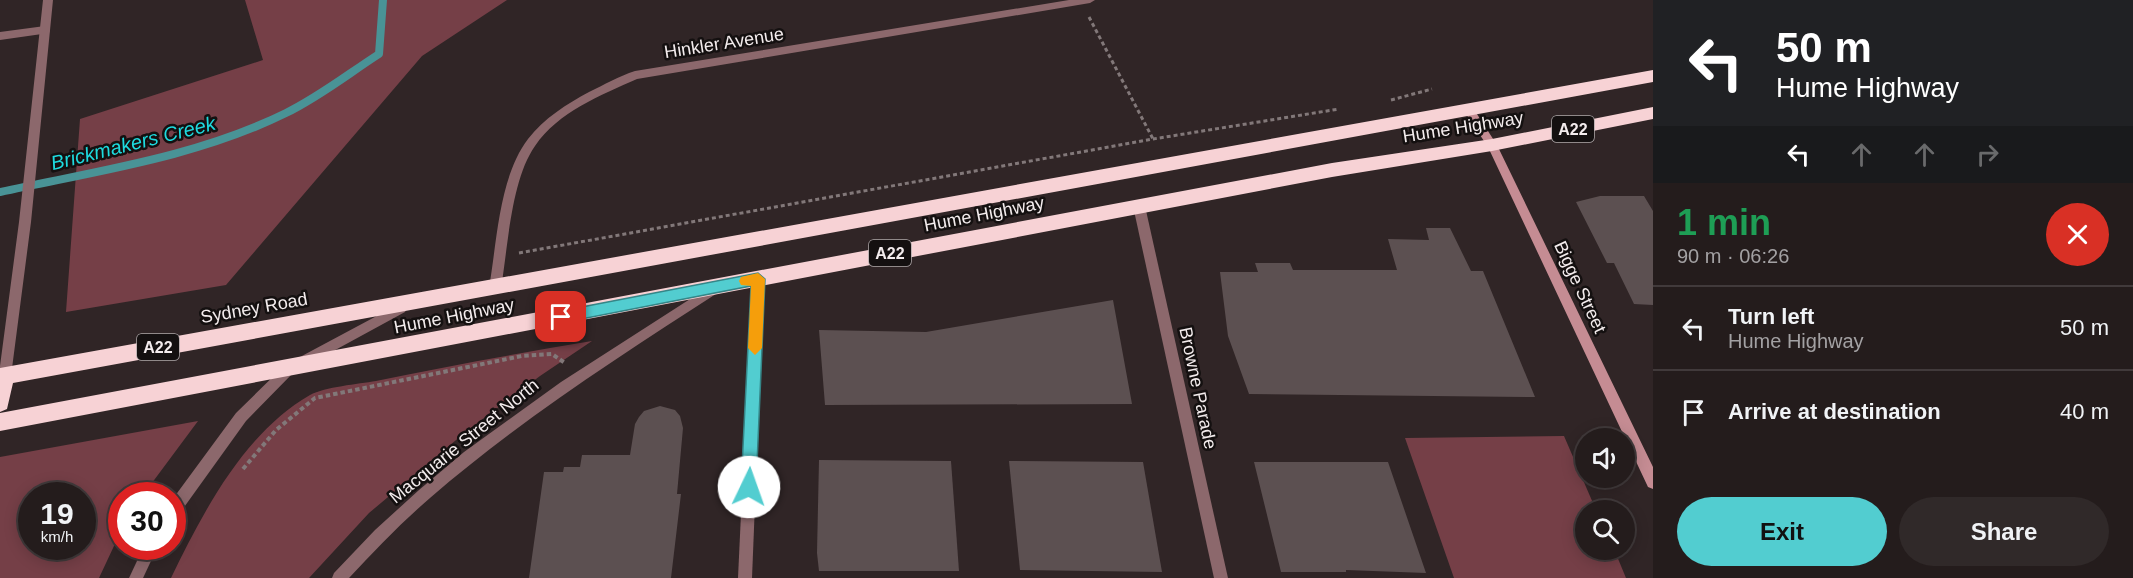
<!DOCTYPE html>
<html lang="en">
<head>
<meta charset="utf-8">
<style>
	:root { --surface:#241c1c; --page:#302929; --text:#f1f3f6; --muted:#a3a1a3; --line:#413a3b; --accent:#52cdd0 }
	body { margin:0; font-family:Helvetica,sans-serif; background:var(--page); color:var(--text); height:100vh; display:flex; flex-direction:column; font-size:22px; white-space:nowrap }
	* { box-sizing:border-box; margin:0 }
	p { font-size:20px; color:var(--muted) }
	.icon { flex:none; width:33px; height:33px; fill:none; stroke:currentColor; stroke-width:2; stroke-linecap:round; stroke-linejoin:round }
	.map { position:relative; flex:1; overflow:hidden }
	.details { display:flex; flex-direction:column; background:var(--surface); width:480px }
	.details>* { flex:none }
	.banner { background:#202124; color:#fff; overflow:hidden }
	.controls { position:absolute; left:1575px; top:428px; display:grid; gap:12px }
	.controls a { display:grid; place-items:center; width:60px; height:60px; border-radius:50%; background:var(--surface); box-shadow:0 3px 15px #0003,0 0 0 2px var(--line); font-size:30px }
	.speed { position:absolute; left:18px; top:482px; display:flex; gap:12px; font-size:30px; font-weight:700; text-align:center }
	.speed>* { display:grid; place-content:center; width:78px; height:78px; border-radius:50%; background:var(--surface); box-shadow:0 3px 15px #0003,0 0 0 2px var(--line); line-height:1 }
	.speed small { font-size:15px; font-weight:400 }
	.speed .limit { border:9px solid #d22; background:#fff; color:#111 }
	.pin { position:absolute; display:grid; place-items:center; width:51px; height:51px; color:#fff; margin:-26px; border-radius:12px; box-shadow:0 3px 9px #0006 }
	.me { position:absolute; width:66px; margin:-33px; rotate:3deg; stroke-linejoin:round; filter:drop-shadow(0 0 4px #0008) }
	.turn { display:flex; align-items:center; gap:21px; height:126px; padding:0 24px; font-size:27px }
	.turn .icon { width:78px; height:78px; stroke-width:2.5 }
	.turn b { display:block; font-size:42px; line-height:51px }
	.lanes { display:flex; align-items:center; height:57px; padding:0 24px; background:#0003; justify-content:center; gap:30px; direction:ltr }
	.lanes .off { opacity:.35 }
	.round { display:grid; place-items:center; flex:none; width:63px; height:63px; border-radius:32px; background:var(--page) }
	.head { display:flex; align-items:center; justify-content:space-between; height:102px; padding:0 24px }
	h1 { font-size:36px; font-weight:700; line-height:45px; color:#1e9e55 }
	.primary-button { display:flex; gap:12px; margin-top:auto; padding:12px 24px }
	.primary-button a { flex:1; height:69px; border-radius:36px; background:var(--accent); color:#111; font-size:24px; font-weight:700; line-height:69px; text-align:center }
	.primary-button a+a { background:var(--page); color:var(--text) }
	ul { padding:0; list-style:none }
	li { display:flex; align-items:center; gap:18px; height:84px; padding:0 24px; border-top:2px solid var(--line) }
	li div { flex:1 }
	li b { display:block; font-size:22px }
	li em { font-style:normal }
	main { display:flex; flex:1; min-height:0 }
	.map>svg:first-child { display:block }
</style>
</head>
<body>
<main>
<div class="map">
<svg width="1653" height="578" viewBox="0 0 1653 578">
	<rect width="100%" height="100%" fill="#302526"/>
	<g fill="#753f47" fill-rule="evenodd">
		<polygon points="245,0 507,0 422,56 226,285 66,312 80,119 263,60"/>
		<path d="M592,341l-52,35 -72,54 -99,83 -60,65h-138c32,-66 73,-145 139,-183 15,-8 48,-11 66,-14 72,-15 144,-28 216,-40z"/>
		<path d="M198,421l-55,74h-21l-1,36 -22,47h-99v-121zM32,495h50v51h-50z"/>
		<polygon points="1564,436 1596,510 1586,510 1586,549 1614,549 1626,578 1454,578 1405,438"/>
	</g>
	<g fill="none" stroke-linecap="round" stroke-linejoin="round">
		<path stroke="#499396" stroke-width="8" d="M0,192c96,-21 197,-35 286,-79 33,-16 62,-39 93,-59l4,-54"/>
	</g>
	<g fill="#5c5051">
		<polygon points="1600,196 1644,196 1653,211 1653,305 1634,304 1614,263 1607,263 1576,202"/>
		<polygon points="1426,228 1450,228 1471,271 1483,271 1535,397 1249,394 1228,336 1220,272 1258,272 1255,263 1290,263 1293,270 1397,270 1388,239 1429,240"/>
		<polygon points="1113,300 1132,404 825,405 819,330 926,332"/>
		<polygon points="660,406 675,410 680,416 683,428 677,494 681,494 671,578 529,578 544,472 563,472 564,467 580,467 582,455 630,455 635,424 639,417 644,411"/>
		<polygon points="819,460 951,461 959,571 819,571 817,553"/>
		<polygon points="1009,461 1143,462 1162,572 1020,570"/>
		<polygon points="1254,462 1388,462 1426,573 1346,570 1346,572 1281,572"/>
	</g>
	<g fill="none" stroke-linecap="round" stroke-linejoin="round">
		<g stroke="#827879" stroke-width="3" stroke-dasharray="4 3" stroke-linecap="butt">
			<polyline points="1089,17 1153,139"/>
			<polyline points="1391,100 1432,89"/>
			<polyline points="519,253 1153,139 1339,109"/>
		</g>
		<polyline stroke="#827879" stroke-width="4" stroke-dasharray="4.5 3" stroke-linecap="butt" points="243,469 276,430 315,398 522,356 552,354 565,363"/>
		<polygon fill="#8c686c" fill-rule="evenodd" points="45,26 50,30 49,33 0,40 0,32"/>
		<g fill="#8c686c" fill-rule="evenodd">
			<polygon points="43,0 53,0 31,222 11,376 9,380 5,382 0,379 0,366 19,222"/>
			<path d="M1069,0h26l-5,3 -453,76c-36,16 -79,33 -102,67 -24,34 -27,101 -34,142l-2,4 -4,1 -4,-1 -2,-4c8,-46 10,-111 39,-149 16,-21 39,-35 61,-47 15,-7 30,-16 46,-21z"/>
			<polygon points="1139,201 1145,206 1228,578 1214,578 1133,206"/>
			<polygon points="758,274 762,275 764,279 752,578 738,578 752,279 754,275"/>
			<path d="M715,283l4,1 2,4 -2,4c-99,64 -199,128 -289,206 -29,25 -55,52 -81,80h-17l2,-5 41,-43 44,-40 45,-38 97,-70z"/>
			<polygon points="401,303 405,304 407,308 405,312 293,373 246,421 177,517 172,519 172,500 236,413 285,365"/>
			<polygon points="144,546 158,546 143,578 129,578"/>
		</g>
		<polygon fill="#c58c93" fill-rule="evenodd" points="1469,107 1473,108 1497,145 1653,467 1653,489 1648,487 1488,147 1464,111"/>
		<g fill="#f7d2d5" fill-rule="evenodd">
			<polygon points="1653,70 1653,82 13,383 7,409 0,412 0,368"/>
			<polygon points="1653,107 1653,119 1492,151 1332,177 0,431 0,413 1332,163 1492,139"/>
		</g>
	</g>
	<polygon fill="#52cdd0" stroke="#358587" stroke-width="1.5" points="758,273 765,279 756,487 754,493 749,495 743,493 741,487 751,286 561,323 554,317 561,311"/>
	<polygon fill="#f59e0b" points="758,273 765,279 762,348 755,355 748,348 751,286 741,285 739,281 741,277"/>
	<g text-anchor="middle" dominant-baseline="central" stroke-width="5" stroke-linejoin="round" paint-order="stroke">
		<g fill="#141010" stroke="#b0aaab" stroke-width="1.5">
			<rect x="1552" y="116" width="42" height="26" rx="4.5"/>
			<rect x="869" y="240" width="42" height="26" rx="4.5"/>
			<rect x="137" y="334" width="42" height="26" rx="4.5"/>
		</g>
		<g font-size="16" font-weight="bold" fill="#f3eced">
			<text x="1573" y="129">A22</text>
			<text x="890" y="253">A22</text>
			<text x="158" y="347">A22</text>
		</g>
		<g font-size="18" fill="#f3eced" stroke="#141010">
			<text transform="translate(724 43) rotate(-9)">Hinkler Avenue</text>
			<text transform="translate(1463 127) rotate(-9)">Hume Highway</text>
			<text transform="translate(984 214) rotate(-11)">Hume Highway</text>
			<text transform="translate(1580 287) rotate(65)">Bigge Street</text>
			<text transform="translate(254 308) rotate(-10)">Sydney Road</text>
			<text transform="translate(454 316) rotate(-11)">Hume Highway</text>
			<text transform="translate(1198 388) rotate(78)">Browne Parade</text>
			<text transform="translate(464 441) rotate(-39)">Macquarie Street North</text>
		</g>
		<g font-size="20" font-style="italic" fill="#1edade" stroke="#141010">
			<text transform="translate(133 143) rotate(-14)">Brickmakers Creek</text>
		</g>
	</g>
</svg>
<div class="controls">
<a><svg class="icon" aria-label="sound" viewBox="0 0 24 24"><path d="M4 9h4l5-4v14l-5-4H4zM17 9q2 3 0 6"/></svg></a>
<a><svg class="icon" aria-label="search" viewBox="0 0 24 24"><circle cx="10" cy="10" r="6"/><path d="M15 15l6 6"/></svg></a>
</div>
<div class="speed"><div>19<small>km/h</small></div><div class="limit">30</div></div>
<div class="pin" style="left:561px;top:317px;background:#d93025"><svg class="icon" aria-label="arrive" viewBox="0 0 24 24"><path d="M6 21V4h12l-3 4 3 4H6"/></svg></div>
<svg class="me" style="left:749px;top:487px" viewBox="-20 -20 40 40"><circle r="19" fill="#fff"/><path d="M0-13L10 11 0 6-10 11z" fill="#52cdd0"/></svg>
</div>
<section class="details">
<div class="banner">
<div class="turn"><svg class="icon" aria-label="left" viewBox="0 0 24 24"><path d="M17 20v-9H6M10 6l-5 5 5 5"/></svg><div><b>50 m</b>Hume Highway</div></div>
<div class="lanes"><svg class="icon" aria-label="left" viewBox="0 0 24 24"><path d="M17 20v-9H6M10 6l-5 5 5 5"/></svg><svg class="icon off" aria-label="ahead" viewBox="0 0 24 24"><path d="M12 20V5M6 11l6-6 6 6"/></svg><svg class="icon off" aria-label="ahead" viewBox="0 0 24 24"><path d="M12 20V5M6 11l6-6 6 6"/></svg><svg class="icon off" aria-label="right" viewBox="0 0 24 24"><path d="M7 20v-9h11M14 6l5 5-5 5"/></svg></div>
</div>
<div class="head"><div><h1>1 min</h1><p>90 m · 06:26</p></div><a class="round" style="background:#d93025;color:#fff"><svg class="icon" aria-label="close" viewBox="0 0 24 24"><path d="M6 6l12 12M18 6L6 18"/></svg></a></div>
<ul>
<li><svg class="icon" aria-label="left" viewBox="0 0 24 24"><path d="M17 20v-9H6M10 6l-5 5 5 5"/></svg><div><b>Turn left</b><p>Hume Highway</p></div><em>50 m</em></li>
<li><svg class="icon" aria-label="arrive" viewBox="0 0 24 24"><path d="M6 21V4h12l-3 4 3 4H6"/></svg><div><b>Arrive at destination</b></div><em>40 m</em></li>
</ul>
<div class="primary-button"><a>Exit</a><a>Share</a></div>
</section>
</main>
</body>
</html>
